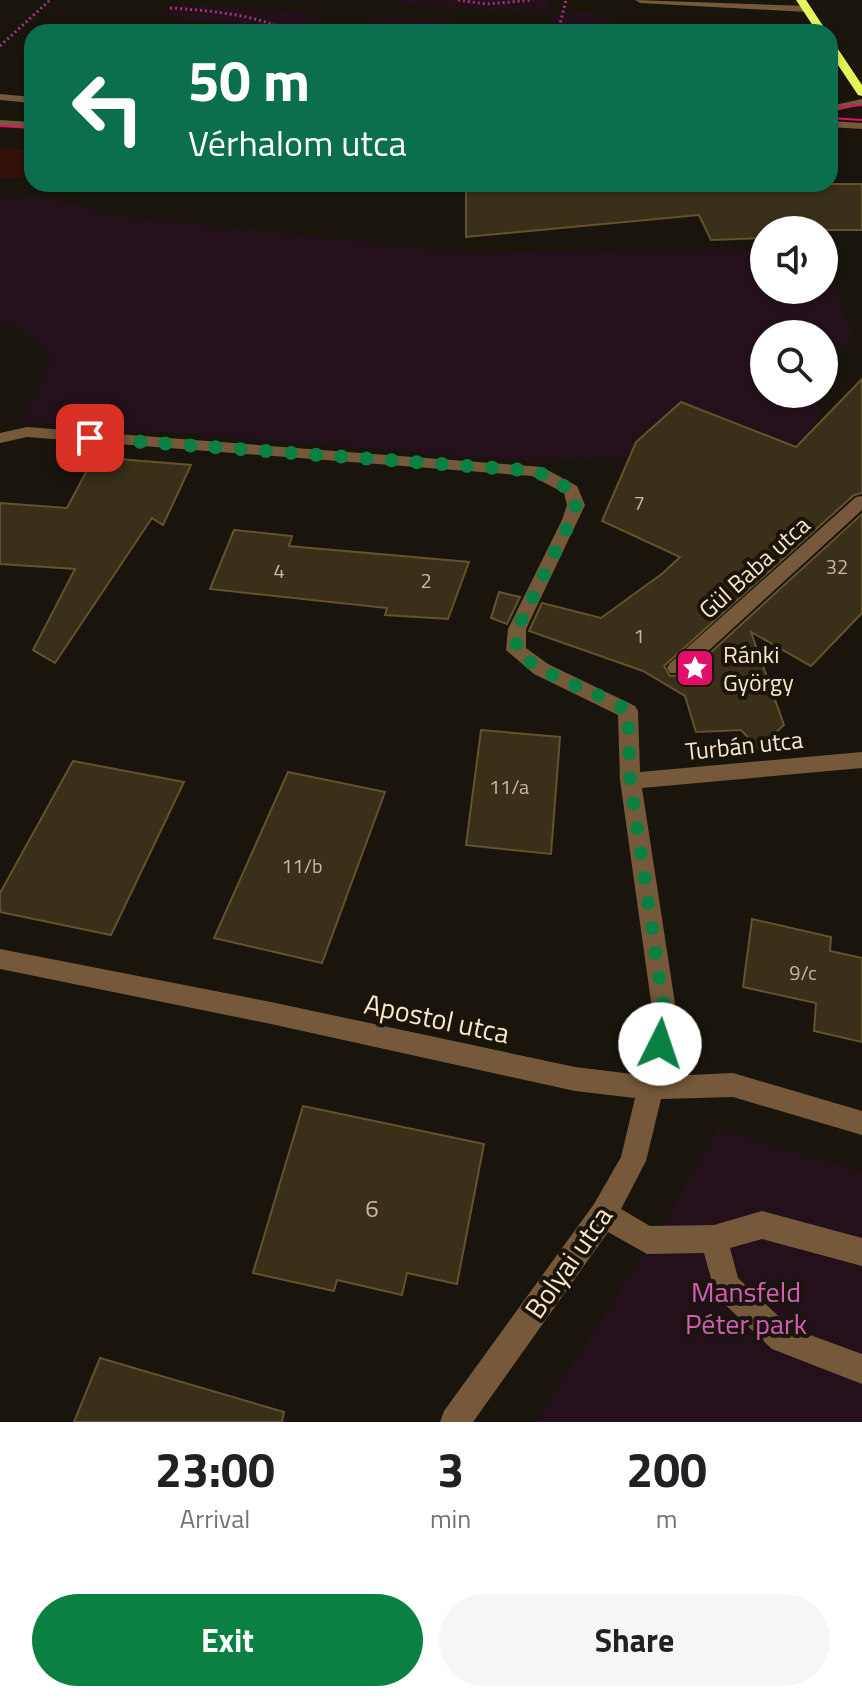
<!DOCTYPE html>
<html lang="en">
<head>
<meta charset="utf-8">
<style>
	:root { --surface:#fff; --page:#f6f6f6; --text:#202124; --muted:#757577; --accent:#0b8043 }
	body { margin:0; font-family:"Titillium Web",sans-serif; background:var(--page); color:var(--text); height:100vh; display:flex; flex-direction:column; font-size:30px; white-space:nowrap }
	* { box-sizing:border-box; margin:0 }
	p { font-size:26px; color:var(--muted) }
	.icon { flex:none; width:44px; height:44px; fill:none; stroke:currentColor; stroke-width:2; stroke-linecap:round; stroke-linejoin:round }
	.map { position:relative; height:1422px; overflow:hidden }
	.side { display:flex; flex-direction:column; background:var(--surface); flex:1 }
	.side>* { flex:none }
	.top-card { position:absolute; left:24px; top:24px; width:814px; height:168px; border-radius:24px; box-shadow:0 2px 6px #0004; background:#0b6e4f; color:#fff; overflow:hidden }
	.tools { position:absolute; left:750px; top:216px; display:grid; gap:16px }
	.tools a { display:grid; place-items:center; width:88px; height:88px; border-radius:50%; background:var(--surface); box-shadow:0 2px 6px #0004; font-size:40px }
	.pin { position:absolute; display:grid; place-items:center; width:68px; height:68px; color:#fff; margin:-34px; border-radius:16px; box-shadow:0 4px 12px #0006 }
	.me { position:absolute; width:88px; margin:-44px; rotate:4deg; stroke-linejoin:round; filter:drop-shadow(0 0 6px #0008) }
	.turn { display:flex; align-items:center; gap:28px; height:168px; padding:0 32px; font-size:36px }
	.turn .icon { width:104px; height:104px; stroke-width:2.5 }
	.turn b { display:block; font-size:56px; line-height:68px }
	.eta { display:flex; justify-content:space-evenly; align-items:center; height:136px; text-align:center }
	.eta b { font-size:48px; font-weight:700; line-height:56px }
	.action { display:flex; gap:16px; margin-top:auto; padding:16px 32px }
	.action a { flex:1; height:92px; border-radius:48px; background:var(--accent); color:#fff; font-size:32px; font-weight:700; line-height:92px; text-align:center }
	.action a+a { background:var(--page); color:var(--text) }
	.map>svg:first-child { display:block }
</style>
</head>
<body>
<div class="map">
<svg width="862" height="1422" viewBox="0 0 862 1422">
	<rect width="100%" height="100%" fill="#1a150c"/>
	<g fill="#24101b">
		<polygon points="401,0 547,0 554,13 596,12 596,19 612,20 615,32 241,32 246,25 163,16 173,4 313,13 312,16 319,22 357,25 391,18 549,28 553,14 398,4"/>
		<polygon points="0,197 43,197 109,215 468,253 764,249 764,290 824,290 824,258 854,339 824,364 824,334 764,334 764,394 819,394 819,418 793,450 541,462 20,421 53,358 18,328 0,325"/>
		<polygon points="717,1129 862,1172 862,1422 535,1422 666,1219"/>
	</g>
	<polygon fill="#34100b" points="0,147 32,150 32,177 0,178"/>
	<g fill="#3a2f19" stroke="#64522d" stroke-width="2">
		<polygon points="466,184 862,184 862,230 764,230 764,238 711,240 699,215 466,237"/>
		<polygon points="862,379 862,493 854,495 664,666 670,676 686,675 862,514 862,613 811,666 751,632 784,725 758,748 741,730 696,732 685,696 643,671 529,631 542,603 601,618 663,573 680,557 602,521 636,442 681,402 796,447"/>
		<polygon points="94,457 191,465 163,525 152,518 55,663 33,650 75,569 0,564 0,503 67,508"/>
		<polygon points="234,530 292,536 289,546 469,562 448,619 385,615 387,608 210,589"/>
		<polygon points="499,592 520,597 507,624 491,618"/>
		<polygon points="481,730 560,737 551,854 466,845"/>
		<polygon points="73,761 184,782 111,935 0,912 0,893"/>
		<polygon points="288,772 385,792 322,963 214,938"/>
		<polygon points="752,919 831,937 830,951 862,958 862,1042 814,1031 816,1003 743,987"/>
		<polygon points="303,1106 484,1144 457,1284 407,1273 402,1295 337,1280 334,1291 253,1273"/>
		<polygon points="100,1358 284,1412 282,1422 74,1422"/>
	</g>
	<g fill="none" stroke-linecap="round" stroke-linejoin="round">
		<g stroke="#a43476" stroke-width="3" stroke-dasharray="2 3" stroke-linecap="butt">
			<polyline points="458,0 486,4 533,0"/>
			<path d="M170,8c44,3 82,6 122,24"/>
			<polyline points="410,32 450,32"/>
			<polyline points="558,32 566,0"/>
			<polyline points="0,46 50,0"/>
		</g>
		<g fill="#76593a" fill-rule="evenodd">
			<polygon points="635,0 807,6 812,9 807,12 640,3"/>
			<polygon points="0,94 32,97 32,103 0,100"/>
			<polygon points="862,99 862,105 830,112 830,106"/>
			<polygon points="0,120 32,122 32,128 0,126"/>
			<polygon points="830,121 862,123 862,129 830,127"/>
			<polygon points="27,427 542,467 577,486 585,505 526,629 526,648 548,664 635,706 638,711 640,772 862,752 862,768 642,788 678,1023 666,1076 733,1073 862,1111 862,1135 733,1097 661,1099 646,1161 621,1209 650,1226 714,1225 762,1211 862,1238 862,1266 762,1239 730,1248 738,1278 791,1328 862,1354 862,1384 772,1349 716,1296 704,1253 647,1254 608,1232 473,1422 440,1422 444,1411 594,1204 621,1157 635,1098 575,1091 271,1024 0,969 0,949 271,1002 575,1067 641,1075 654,1023 620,780 618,715 534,674 506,650 508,629 562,520 567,505 564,493 532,476 27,437 0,443 0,433"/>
			<polygon points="862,496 862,510 684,673 670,673 667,668 670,663 856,497"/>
		</g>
		<g fill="#e5f458" fill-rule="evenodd">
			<polygon points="796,0 806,0 827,32 817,32"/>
			<polygon points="830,42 834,43 862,85 862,96 858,95 830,53"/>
		</g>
		<g stroke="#e10f69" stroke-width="2">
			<polyline points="830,108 862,105"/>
			<polyline points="830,118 862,120"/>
			<polyline points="0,126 32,128"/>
		</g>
	</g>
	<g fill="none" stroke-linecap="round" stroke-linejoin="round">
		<path stroke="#0b8043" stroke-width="14" stroke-dasharray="0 25.2" d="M90,438l446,33 35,19 5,15 -5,15 -54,109 -1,21c30,30 76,38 112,61l2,69 36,243 -6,21"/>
	</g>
	<defs>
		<symbol id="sight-square" viewBox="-11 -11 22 22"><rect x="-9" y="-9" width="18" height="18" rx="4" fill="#e10f69" stroke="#1a150c"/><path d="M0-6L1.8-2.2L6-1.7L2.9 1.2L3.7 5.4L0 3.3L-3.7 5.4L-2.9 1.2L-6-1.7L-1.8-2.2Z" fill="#fff"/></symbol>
	</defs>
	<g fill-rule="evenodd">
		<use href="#sight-square" x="673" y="646" width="44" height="44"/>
	</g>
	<g text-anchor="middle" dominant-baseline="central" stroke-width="8" stroke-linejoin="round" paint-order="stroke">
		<g font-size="20" fill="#cbb89d">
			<text x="639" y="502">7</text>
			<text x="837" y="566">32</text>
			<text x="279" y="570">4</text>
			<text x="426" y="580">2</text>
			<text x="639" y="635">1</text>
			<text x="509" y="786">11/a</text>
			<text x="302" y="865">11/b</text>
			<text x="803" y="972">9/c</text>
		</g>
		<g font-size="24" fill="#fbe6c9" stroke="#1a150c">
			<text transform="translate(754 567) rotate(-42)">Gül Baba utca</text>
			<text transform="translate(744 745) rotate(-6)">Turbán utca</text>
		</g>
		<g font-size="24" fill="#fbe6c9" stroke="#1a150c" text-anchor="start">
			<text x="723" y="654">Ránki<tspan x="723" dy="28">György</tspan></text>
		</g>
		<g font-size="24" fill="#cbb89d">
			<text x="372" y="1208">6</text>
		</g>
		<g font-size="28" fill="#fbe6c9" stroke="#1a150c">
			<text transform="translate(437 1018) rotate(12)">Apostol utca</text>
			<text transform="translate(568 1262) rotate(-55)">Bolyai utca</text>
		</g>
		<g font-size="28" fill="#d55cba" stroke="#1a150c">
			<text x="746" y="1291">Mansfeld<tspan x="746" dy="32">Péter park</tspan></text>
		</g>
	</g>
</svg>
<div class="tools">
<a><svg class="icon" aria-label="sound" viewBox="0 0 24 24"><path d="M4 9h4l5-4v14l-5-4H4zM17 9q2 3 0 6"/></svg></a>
<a><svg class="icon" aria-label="search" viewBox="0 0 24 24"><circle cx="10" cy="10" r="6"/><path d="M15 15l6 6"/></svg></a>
</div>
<div class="pin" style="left:90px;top:438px;background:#d93025"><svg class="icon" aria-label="arrive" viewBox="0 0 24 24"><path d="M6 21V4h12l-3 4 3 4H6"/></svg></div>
<svg class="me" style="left:660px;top:1044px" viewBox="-20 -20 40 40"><circle r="19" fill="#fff"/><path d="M0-13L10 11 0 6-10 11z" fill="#0b8043"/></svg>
<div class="top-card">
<div class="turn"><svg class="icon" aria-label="left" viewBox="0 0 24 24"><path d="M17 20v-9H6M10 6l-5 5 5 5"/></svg><div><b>50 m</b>Vérhalom utca</div></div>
</div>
</div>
<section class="side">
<div class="eta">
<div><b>23:00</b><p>Arrival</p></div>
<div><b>3</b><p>min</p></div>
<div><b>200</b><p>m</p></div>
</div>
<div class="action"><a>Exit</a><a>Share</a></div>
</section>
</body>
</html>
